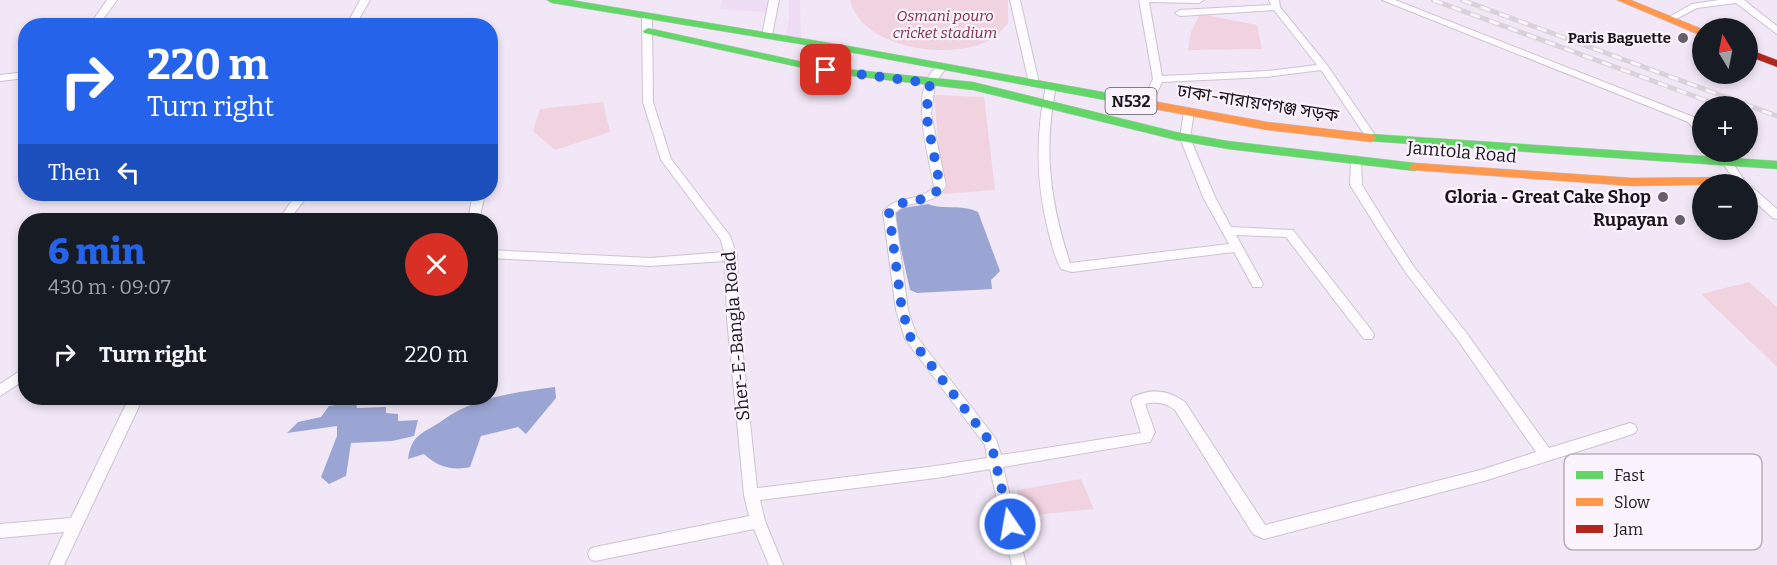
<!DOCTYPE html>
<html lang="en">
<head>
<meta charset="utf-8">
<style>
	:root { --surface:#171b24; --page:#20242c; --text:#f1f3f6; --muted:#9ea1a6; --accent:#2563eb }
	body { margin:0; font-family:Bitter,"Noto Sans Bengali",serif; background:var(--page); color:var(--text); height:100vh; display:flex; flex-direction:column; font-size:22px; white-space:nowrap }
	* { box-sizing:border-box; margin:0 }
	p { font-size:20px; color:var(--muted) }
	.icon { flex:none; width:33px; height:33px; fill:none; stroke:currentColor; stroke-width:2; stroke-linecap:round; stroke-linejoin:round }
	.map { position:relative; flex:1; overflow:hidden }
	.side { position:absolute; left:18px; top:213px; width:480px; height:192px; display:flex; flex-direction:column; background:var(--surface); border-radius:24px; box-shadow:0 3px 9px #0003 }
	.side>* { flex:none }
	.hud { position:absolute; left:18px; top:18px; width:480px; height:183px; border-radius:24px; box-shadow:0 3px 9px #0003; background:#2563eb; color:#fff; overflow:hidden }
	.needle { width:39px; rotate:350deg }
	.fabs { position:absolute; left:1692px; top:18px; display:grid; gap:12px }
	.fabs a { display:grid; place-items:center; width:66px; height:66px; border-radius:50%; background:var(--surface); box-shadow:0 3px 9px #0003; font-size:30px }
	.pin { position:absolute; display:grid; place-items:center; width:51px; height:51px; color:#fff; margin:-26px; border-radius:12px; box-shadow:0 3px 9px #0006 }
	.me { position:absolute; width:66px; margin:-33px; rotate:348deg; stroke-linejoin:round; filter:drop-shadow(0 0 4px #0008) }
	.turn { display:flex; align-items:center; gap:21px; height:126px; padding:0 30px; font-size:27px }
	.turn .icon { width:78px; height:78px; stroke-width:2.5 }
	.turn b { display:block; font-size:42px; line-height:51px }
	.then { display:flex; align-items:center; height:57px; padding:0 30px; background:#0003; gap:12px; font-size:22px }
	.round { display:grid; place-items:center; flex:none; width:63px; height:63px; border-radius:32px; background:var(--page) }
	.headline { display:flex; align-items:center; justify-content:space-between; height:102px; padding:0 30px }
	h1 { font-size:36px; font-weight:800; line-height:45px; color:var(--accent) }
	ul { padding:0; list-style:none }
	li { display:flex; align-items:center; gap:18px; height:78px; padding:0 30px }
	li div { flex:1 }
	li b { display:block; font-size:22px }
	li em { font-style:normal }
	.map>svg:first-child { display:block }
</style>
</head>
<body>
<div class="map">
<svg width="1777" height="565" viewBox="0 0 1777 565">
	<rect width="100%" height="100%" fill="#f2e7f7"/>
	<g fill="#efddf6">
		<polygon points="722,0 770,0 769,12 720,9"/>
		<polygon points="789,0 800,0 801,40 785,38 789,19"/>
	</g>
	<g fill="#f1d3df">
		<path d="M850,0h158v23c-5,5 -10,13 -16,16 -39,23 -131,10 -142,-39z"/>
		<polygon points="1200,14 1257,25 1262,49 1188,50 1191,32"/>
		<polygon points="934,95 984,97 995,190 943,194"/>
		<polygon points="603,102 610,132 555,150 533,131 540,109"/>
		<polygon points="1749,282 1777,307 1777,367 1701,294"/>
		<polygon points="1081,479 1094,509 1024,516 1017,490"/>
	</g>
	<g fill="#9ba5d3">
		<path d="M928,204c14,6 34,0 50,8l22,59 -9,9 1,9 -75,4 -7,-3 -17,-77 4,-4z"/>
		<path d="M555,387l1,11 -30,36 -8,-7 -37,9 -11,31c-18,4 -32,0 -46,-13l-16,5c4,-27 16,-25 35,-39 32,-23 73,-28 112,-33z"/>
		<polygon points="356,402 357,408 386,407 386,413 398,414 398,421 418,420 414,436 392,441 351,443 346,476 329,484 321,477 337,436 337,426 287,433 298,422 321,417 329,406"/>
	</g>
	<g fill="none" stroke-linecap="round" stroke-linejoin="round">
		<defs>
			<g id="street">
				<polygon points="107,0 117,0 98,26 89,26"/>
				<polygon points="360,0 370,0 355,26 346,26"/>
				<polygon points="769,0 779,0 772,35 767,38 762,35"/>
				<polygon points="1010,0 1020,0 1039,83 1038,85 1034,86 1029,83"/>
				<polygon points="1139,0 1204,0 1199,3 1149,2 1162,76 1267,71 1317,65 1274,10 1180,16 1175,13 1180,10 1271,5 1269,0 1279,0 1280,7 1327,65 1377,138 1376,140 1368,140 1321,70 1267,77 1162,82 1151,106 1143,106 1142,104 1153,79"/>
				<polygon points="1382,0 1395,0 1696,118 1702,126 1702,135 1698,134 1688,122"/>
				<polygon points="1719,0 1744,0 1777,26 1777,34 1736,3 1697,8 1674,20 1669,17 1692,4"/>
				<path d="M647,14l5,3 1,85 18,57 59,77 7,20 2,62 18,170 179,-22 51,-8 -2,-13 -80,-106 -9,-29 -13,-98c13,-18 39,-9 51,-26 -5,-29 -28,-105 7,-121l5,3 -11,15 -4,31 15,72c-15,23 -35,11 -51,27l13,97 9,27 79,102 5,16 140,-22 -10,-32 2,-4c18,-9 36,-7 52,5l80,123 219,-56 52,-17 -79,-113 -51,-66 -26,-40 -30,-48 1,-25 5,-4 5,4 1,25 26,42 26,40 51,64 84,117 81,-25 5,2 2,4 -2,4 -5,2 -146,46 -220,58 -11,-5 -78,-124c-9,-7 -18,-9 -30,-6l10,28 -5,10 -147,25 23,98h-14l-22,-96 -54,9 -176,22 5,21 18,44h-14l-15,-36 -159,32 -5,-2 -2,-5 2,-5 5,-2 154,-31 -5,-21 -17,-177 -2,-57 -75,5 -160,-8v-8l160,8 74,-6 -3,-12 -60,-80 -18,-58 -1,-85z"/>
				<polygon points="26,72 26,78 0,81 0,75"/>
				<path d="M1051,83l5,3c-13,64 -6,116 14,177l159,-19 -26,-47 -23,-59 4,-27 5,-3 5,3 -4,27 25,59 16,30 62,3 79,101 2,4 -2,4h-8l-78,-102 -50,-2 27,49 -2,3h-8l-19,-35 -162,20 -11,-3c-6,-11 -9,-24 -12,-35 -13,-50 -14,-98 -3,-148z"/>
				<polygon points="1715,152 1725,152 1747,184 1737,184"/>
				<polygon points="1748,186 1752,187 1777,209 1777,219 1773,218 1748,196"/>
				<polygon points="297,194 309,194 289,220 278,220"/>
				<polygon points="473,194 485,194 479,220 468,220"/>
				<polygon points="26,367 26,379 0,396 0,384"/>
				<polygon points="129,398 143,398 64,565 49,565 64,532 0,538 0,524 71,518"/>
			</g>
			<g id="fast">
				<polygon points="547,0 571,0 854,47 1158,102 1164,106 1158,110 854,53 552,3"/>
				<polygon points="648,28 826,67 973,82 1176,132 1228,141 1415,163 1421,167 1415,171 1228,149 1176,140 973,90 826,73 644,33 643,31"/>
				<polygon points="1371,134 1777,161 1777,169 1367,141 1365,138 1367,135"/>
			</g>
			<g id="slow">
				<polygon points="1617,0 1631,0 1702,29 1702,36"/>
				<polygon points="1158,102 1267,122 1371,134 1377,138 1371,142 1267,130 1154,109 1154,103"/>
				<polygon points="1415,163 1632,178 1738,177 1744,181 1741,184 1632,186 1411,170 1409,167"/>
			</g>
			<polygon id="jam" points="1748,49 1777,60 1777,67 1748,56"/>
		</defs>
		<use href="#street" stroke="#ccc3d0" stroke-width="2"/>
		<use href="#fast" stroke="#ccc3d0" stroke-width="1"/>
		<use href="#slow" stroke="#ccc3d0" stroke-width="1"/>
		<use href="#jam" stroke="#ccc3d0" stroke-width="1"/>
		<use href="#street" fill="#fdfbfe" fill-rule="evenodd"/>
		<use href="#fast" fill="#63d668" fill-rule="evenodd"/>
		<use href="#slow" fill="#ff974d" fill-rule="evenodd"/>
		<use href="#jam" fill="#b3261e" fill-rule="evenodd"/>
		<defs>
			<g id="rail">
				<polyline points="1433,0 1721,106"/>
				<polyline points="1462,0 1777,116"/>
			</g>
		</defs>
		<use href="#rail" stroke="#d7d3d8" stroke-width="5"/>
		<use href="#rail" stroke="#fbf3fe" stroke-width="3" stroke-dasharray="10" stroke-linecap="butt"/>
	</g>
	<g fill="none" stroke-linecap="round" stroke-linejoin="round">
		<path stroke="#2563eb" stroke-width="10" stroke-dasharray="0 18" d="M826,70l104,13 -4,31 14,72c-10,21 -40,9 -51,26l13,98 9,29 80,104 19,81"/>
	</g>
	<g fill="#665e69" stroke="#fbf3fe" stroke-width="2">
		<circle cx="1683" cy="38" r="6"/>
		<circle cx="1663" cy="197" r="6"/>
		<circle cx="1680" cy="220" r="6"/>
	</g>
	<g text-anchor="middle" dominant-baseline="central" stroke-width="4.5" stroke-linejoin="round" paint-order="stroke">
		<g font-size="15" font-style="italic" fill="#802a46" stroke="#fbf3fe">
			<text x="945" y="16">Osmani pouro<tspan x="945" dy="17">cricket stadium</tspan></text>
		</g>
		<g font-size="15" font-weight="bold" fill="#1b141d" stroke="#fbf3fe" text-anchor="end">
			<text x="1671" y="38">Paris Baguette</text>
		</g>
		<rect fill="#fbf3fe" stroke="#5e5760" stroke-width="1.5" x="1105.5" y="88" width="51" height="26" rx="4.5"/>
		<g font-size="16" font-weight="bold" fill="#1b141d">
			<text x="1131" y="101">N532</text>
		</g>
		<g font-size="18" fill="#1b141d" stroke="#fbf3fe">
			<text transform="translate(1258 103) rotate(9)">ঢাকা-নারায়ণগঞ্জ সড়ক</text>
			<text transform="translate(1462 152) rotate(5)">Jamtola Road</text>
			<text transform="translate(736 336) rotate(-95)">Sher-E-Bangla Road</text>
		</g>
		<g font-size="18" font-weight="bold" fill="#1b141d" stroke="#fbf3fe" text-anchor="end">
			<text x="1651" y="197">Gloria - Great Cake Shop</text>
			<text x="1668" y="220">Rupayan</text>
		</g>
	</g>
	<rect x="1564" y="454" width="198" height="96" rx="9" fill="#fbf3fe" stroke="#b8b0ba" stroke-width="1.5"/>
	<rect x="1576" y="471" width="27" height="8" fill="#63d668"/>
	<rect x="1576" y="498" width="27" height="8" fill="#ff974d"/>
	<rect x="1576" y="525" width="27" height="8" fill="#b3261e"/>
	<g font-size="16" fill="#1b141d">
		<text x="1614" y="481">Fast</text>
		<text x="1614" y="508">Slow</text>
		<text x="1614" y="535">Jam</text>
	</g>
</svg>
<div class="fabs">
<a><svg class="needle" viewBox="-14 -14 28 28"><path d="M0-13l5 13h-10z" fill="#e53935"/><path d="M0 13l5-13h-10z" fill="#9ea1a6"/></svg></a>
<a>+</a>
<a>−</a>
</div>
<div class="pin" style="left:826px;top:70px;background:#d93025"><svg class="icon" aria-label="arrive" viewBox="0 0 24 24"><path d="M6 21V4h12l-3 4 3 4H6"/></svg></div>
<svg class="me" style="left:1010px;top:524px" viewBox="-20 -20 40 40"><circle r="17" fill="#2563eb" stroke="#fff" stroke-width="3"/><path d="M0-11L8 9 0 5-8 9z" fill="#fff"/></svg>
<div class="hud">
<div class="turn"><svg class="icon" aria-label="right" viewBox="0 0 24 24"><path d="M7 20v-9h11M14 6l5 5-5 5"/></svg><div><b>220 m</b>Turn right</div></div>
<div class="then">Then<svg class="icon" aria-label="left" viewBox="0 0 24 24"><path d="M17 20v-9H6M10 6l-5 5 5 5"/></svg></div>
</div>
<section class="side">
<div class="headline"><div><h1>6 min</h1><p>430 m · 09:07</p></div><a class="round" style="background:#d93025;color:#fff"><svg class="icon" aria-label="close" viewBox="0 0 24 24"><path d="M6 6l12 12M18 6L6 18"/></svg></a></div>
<ul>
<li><svg class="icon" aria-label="right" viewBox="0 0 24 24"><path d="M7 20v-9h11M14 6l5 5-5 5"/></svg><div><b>Turn right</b></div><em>220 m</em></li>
</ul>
</section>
</div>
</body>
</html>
